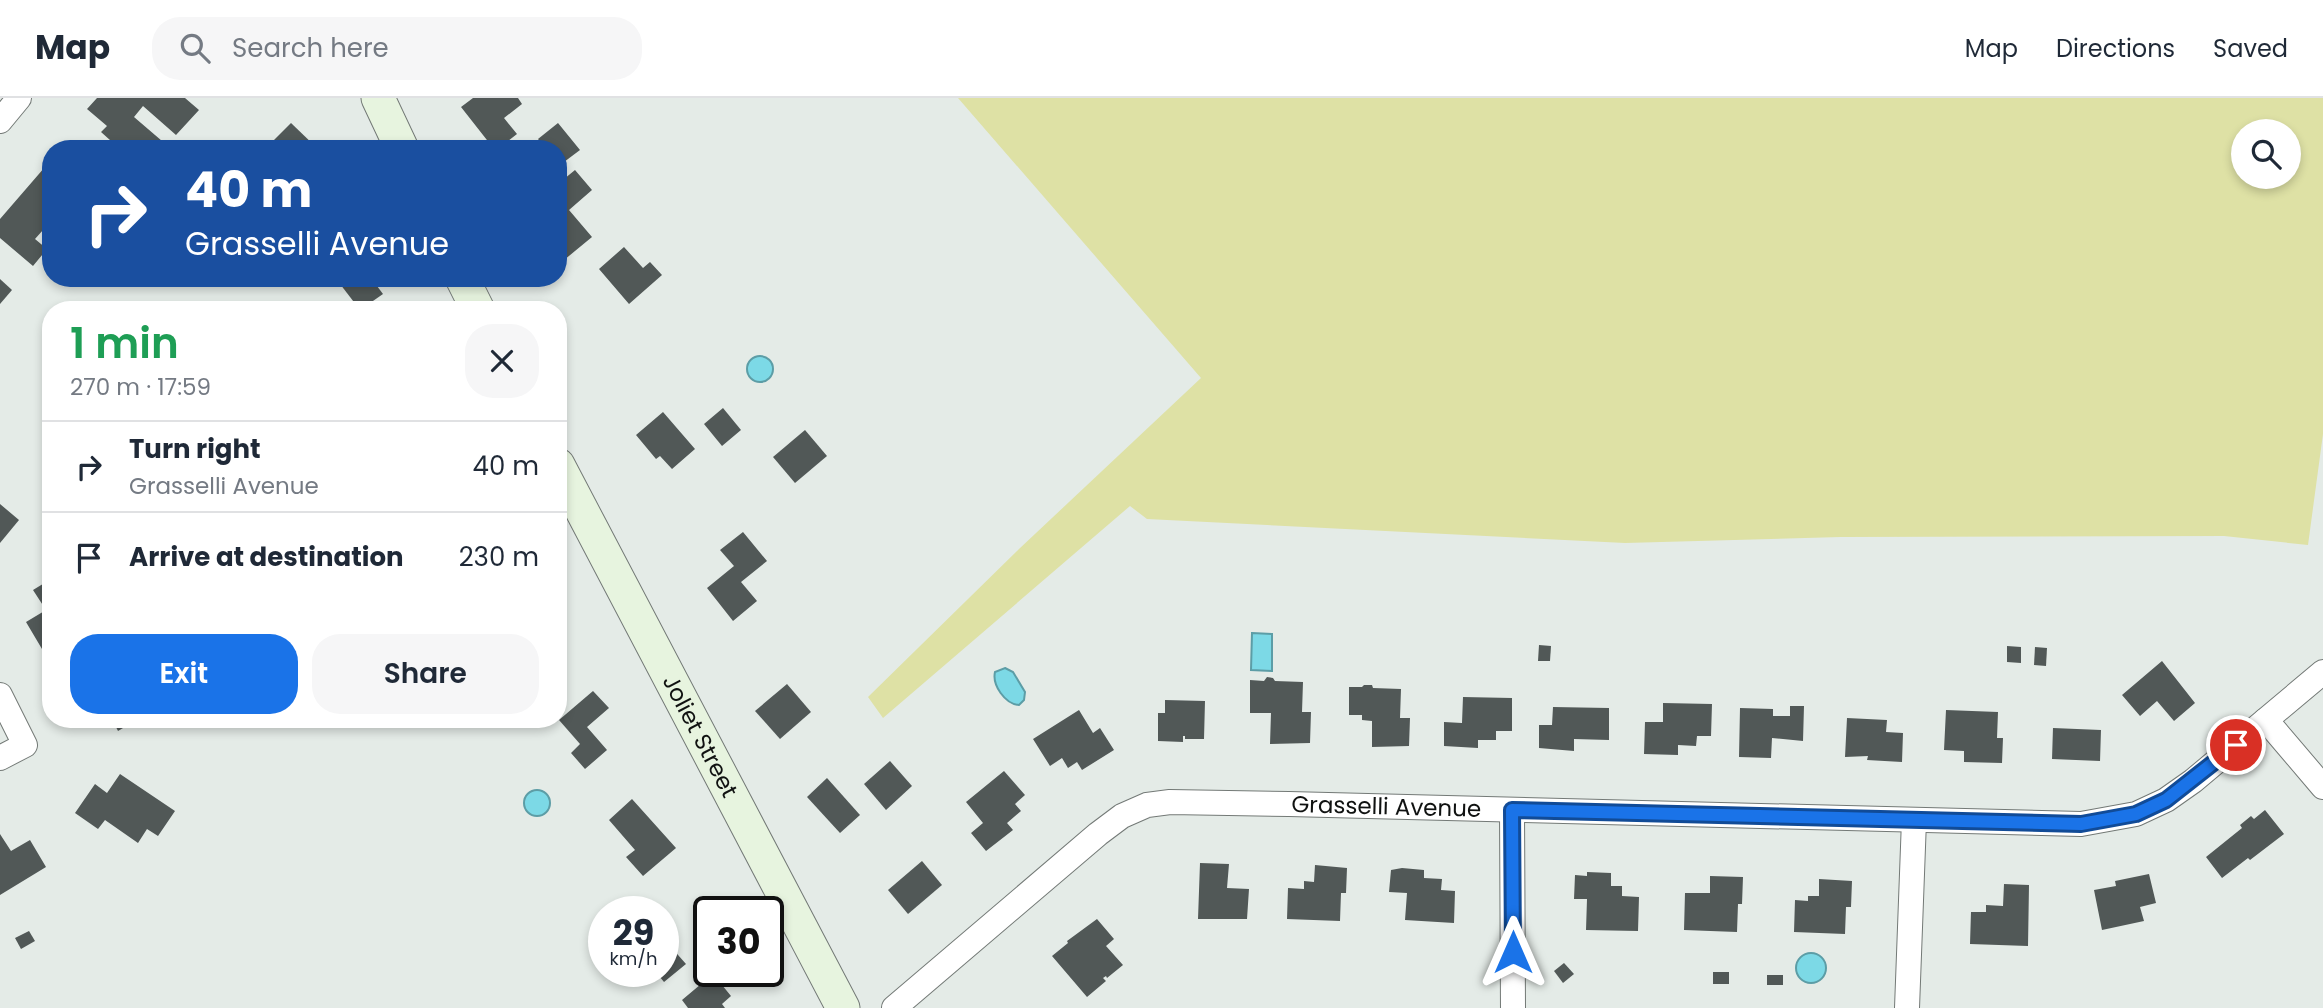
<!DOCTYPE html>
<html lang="en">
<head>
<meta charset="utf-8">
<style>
	:root { --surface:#fff; --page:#f6f6f7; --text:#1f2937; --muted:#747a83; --line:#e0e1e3; --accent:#1a73e8 }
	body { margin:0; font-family:Poppins,sans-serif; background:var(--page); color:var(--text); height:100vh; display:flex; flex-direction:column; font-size:26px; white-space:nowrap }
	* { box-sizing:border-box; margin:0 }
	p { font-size:23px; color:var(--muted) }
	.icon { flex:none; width:38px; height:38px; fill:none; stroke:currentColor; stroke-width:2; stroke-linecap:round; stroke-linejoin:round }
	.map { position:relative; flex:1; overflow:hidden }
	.drawer { position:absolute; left:42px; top:203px; width:525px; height:427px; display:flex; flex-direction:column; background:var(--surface); border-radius:28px; box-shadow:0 4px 10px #0003 }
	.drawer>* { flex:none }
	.guide { position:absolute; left:42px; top:42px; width:525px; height:147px; border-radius:28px; box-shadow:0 4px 10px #0003; background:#1a4fa0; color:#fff; overflow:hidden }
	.buttons { position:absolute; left:2231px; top:21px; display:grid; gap:14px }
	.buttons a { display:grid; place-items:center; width:70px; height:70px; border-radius:50%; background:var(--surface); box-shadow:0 4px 10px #0003; font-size:35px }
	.speed { position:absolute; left:588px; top:798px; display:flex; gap:14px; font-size:35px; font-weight:700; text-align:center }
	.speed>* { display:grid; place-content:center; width:91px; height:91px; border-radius:50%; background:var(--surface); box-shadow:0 4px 10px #0003; line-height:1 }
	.speed small { font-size:18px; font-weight:400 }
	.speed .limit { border:4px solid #111; border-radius:10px; background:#fff; color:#111 }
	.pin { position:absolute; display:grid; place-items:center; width:60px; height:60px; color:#fff; margin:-30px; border:4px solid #fff; border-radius:50%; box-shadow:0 2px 7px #0007 }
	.me { position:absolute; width:77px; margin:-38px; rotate:0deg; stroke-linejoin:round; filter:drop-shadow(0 0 5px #0008) }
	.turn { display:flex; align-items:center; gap:24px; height:147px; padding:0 28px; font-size:32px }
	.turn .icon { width:91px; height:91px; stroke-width:2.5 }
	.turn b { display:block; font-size:49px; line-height:60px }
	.round { display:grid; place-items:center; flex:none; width:74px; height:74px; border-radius:28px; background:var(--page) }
	.headline { display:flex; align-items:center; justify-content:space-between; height:119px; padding:0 28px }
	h1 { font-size:42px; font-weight:600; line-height:52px; color:#1e9e55 }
	.primary-button { display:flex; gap:14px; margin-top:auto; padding:14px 28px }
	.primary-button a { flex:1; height:80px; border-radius:28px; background:var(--accent); color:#fff; font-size:28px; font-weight:600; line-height:80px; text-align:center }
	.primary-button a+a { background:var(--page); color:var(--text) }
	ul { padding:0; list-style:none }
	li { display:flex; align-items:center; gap:21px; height:91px; padding:0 28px; border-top:2px solid var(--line) }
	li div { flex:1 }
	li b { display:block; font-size:26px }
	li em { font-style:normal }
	header { display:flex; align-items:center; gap:42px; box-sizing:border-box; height:98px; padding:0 35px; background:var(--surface); border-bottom:2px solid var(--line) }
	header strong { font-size:33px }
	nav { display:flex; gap:38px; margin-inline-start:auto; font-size:24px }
	.search { width:490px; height:63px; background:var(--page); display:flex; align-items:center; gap:18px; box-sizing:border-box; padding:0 24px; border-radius:28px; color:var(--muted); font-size:26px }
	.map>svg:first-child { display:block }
</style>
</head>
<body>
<header>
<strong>Map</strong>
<div class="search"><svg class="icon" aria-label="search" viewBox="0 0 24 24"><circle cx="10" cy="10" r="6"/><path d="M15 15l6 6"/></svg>Search here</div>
<nav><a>Map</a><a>Directions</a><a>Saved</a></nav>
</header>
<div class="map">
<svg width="2323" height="910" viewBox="0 0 2323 910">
	<rect width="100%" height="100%" fill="#e4ebe7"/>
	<path fill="#dee1a5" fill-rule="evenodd" d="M958,0h1365v336l-15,111 -84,-9 -383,1 -216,6 -478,-24 -17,-13 -247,212 -15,-21 151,-148 182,-171zM2244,33h45v46h-45z"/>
	<g fill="#7cd9e6" stroke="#5c9da6" stroke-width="2">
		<circle cx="760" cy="271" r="13"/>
		<polygon points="1252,535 1272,536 1272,573 1251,572"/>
		<path d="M1005,570l8,4 12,20 -1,8 -5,5c-14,-1 -27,-20 -24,-33z"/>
		<circle cx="537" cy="705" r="13"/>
		<circle cx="1811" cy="870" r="15"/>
	</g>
	<g fill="#515857">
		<polygon points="97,0 185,0 199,12 176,37 143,8 134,19 169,49 120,51 101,34 107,28 87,11"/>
		<polygon points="473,0 518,0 522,6 504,20 517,36 498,51 494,51 461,9"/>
		<polygon points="291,25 318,51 265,51"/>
		<polygon points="558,25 580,52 560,67 558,51 546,51 538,41"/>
		<polygon points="51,62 51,123 35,141 47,151 33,168 0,140 0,121"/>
		<polygon points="575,72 592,92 569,112 592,139 558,167 558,86"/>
		<polygon points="624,149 643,170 650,164 662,177 629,206 599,171"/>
		<polygon points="338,180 371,180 383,196 360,212 337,182"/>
		<polygon points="0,181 12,192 0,206"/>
		<polygon points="723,310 741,332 722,348 704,326"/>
		<polygon points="663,314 695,351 672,371 660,358 656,361 636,337"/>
		<polygon points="805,332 827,358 795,385 773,359"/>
		<polygon points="0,406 19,422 0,445"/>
		<polygon points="743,434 767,463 741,484 757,503 733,523 707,490 734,468 720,452"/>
		<polygon points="51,481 51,546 42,551 26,524 46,512 33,492"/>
		<polygon points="1539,547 1551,548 1550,563 1538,563"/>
		<polygon points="2007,548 2021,549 2021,565 2007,564"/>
		<polygon points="2035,549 2047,550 2046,568 2034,567"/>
		<polygon points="2162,563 2195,605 2174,623 2157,603 2140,618 2122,597"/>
		<polygon points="1267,579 1273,580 1275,583 1303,584 1302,614 1311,614 1310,645 1270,646 1271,615 1250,615 1250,582 1264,583"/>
		<polygon points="787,586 811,614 780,641 755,613"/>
		<polygon points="1364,587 1372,587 1373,590 1401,591 1400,620 1410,620 1409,648 1372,649 1372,623 1362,622 1362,617 1349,617 1349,589 1362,589"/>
		<polygon points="593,593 609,610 587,629 607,652 585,671 571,655 580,646 559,622"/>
		<polygon points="1463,599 1512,600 1512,633 1496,633 1496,642 1478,642 1478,650 1444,648 1444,624 1462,625"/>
		<polygon points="1165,602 1205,603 1204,641 1185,641 1185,638 1183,638 1183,644 1158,643 1158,615 1165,615"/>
		<polygon points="1663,605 1712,606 1711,638 1697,638 1696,648 1678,647 1678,657 1644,656 1645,624 1663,624"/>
		<polygon points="1790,608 1804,608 1803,643 1772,640 1771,660 1739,659 1740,610 1773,611 1773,618 1790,618"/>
		<polygon points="1553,609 1609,610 1609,642 1574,641 1574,653 1539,650 1539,627 1552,627"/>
		<polygon points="1079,612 1093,635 1100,630 1114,652 1082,672 1077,664 1068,670 1062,660 1050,668 1033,641"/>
		<polygon points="1946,612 1998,614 1997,640 2003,640 2002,665 1964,664 1964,653 1944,652"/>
		<polygon points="1847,620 1887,622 1886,634 1903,635 1902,664 1867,662 1868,658 1845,659"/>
		<polygon points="112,621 138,621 118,633"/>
		<polygon points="2053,630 2101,632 2100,663 2052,661"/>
		<polygon points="890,663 912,688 886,712 864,686"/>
		<polygon points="1004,673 1025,697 1015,706 1021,713 1007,725 1013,732 986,753 971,735 983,725 966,704"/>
		<polygon points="120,676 175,713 158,738 147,731 138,745 105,722 98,731 75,715 95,686 107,695"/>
		<polygon points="827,680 860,717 840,735 807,699"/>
		<polygon points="632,701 676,750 643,778 626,759 635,752 609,722"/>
		<polygon points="2265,712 2284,736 2250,762 2248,760 2222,780 2206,759 2242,730 2240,727 2251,718 2254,721"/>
		<polygon points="0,736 11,753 30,742 46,769 0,797"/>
		<polygon points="922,763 942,787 908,816 888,792"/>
		<polygon points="1200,765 1229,766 1227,790 1249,791 1247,821 1198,821"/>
		<polygon points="1315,767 1347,770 1346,795 1341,795 1340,823 1287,821 1288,790 1304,791 1304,783 1314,784"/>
		<polygon points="1402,770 1424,772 1424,780 1442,781 1441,792 1455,793 1454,825 1405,822 1407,795 1389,794 1391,772"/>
		<polygon points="1587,774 1611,775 1611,788 1622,788 1622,798 1639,799 1638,833 1586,832 1587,801 1574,801 1575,777 1587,778"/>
		<polygon points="2149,776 2156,805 2140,809 2144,823 2102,832 2094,792 2116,788 2115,783"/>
		<polygon points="1710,778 1743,779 1742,806 1738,806 1737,834 1684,832 1685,795 1710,795"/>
		<polygon points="1819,781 1852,783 1851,809 1846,809 1845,836 1794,834 1795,802 1808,803 1808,798 1819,798"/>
		<polygon points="2004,786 2029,787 2028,848 1970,846 1971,814 1986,814 1986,807 2003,808"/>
		<polygon points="1097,821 1114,841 1106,848 1123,867 1107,880 1106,878 1103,880 1106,883 1087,899 1052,858 1068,845 1067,843"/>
		<polygon points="29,833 35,843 21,851 15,840"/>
		<polygon points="663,840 686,866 664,884 655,873 663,873"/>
		<polygon points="1564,865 1574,876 1563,885 1554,873"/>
		<rect x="1713" y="874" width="16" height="12"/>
		<polygon points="713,876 731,898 722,906 725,910 688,910 682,902"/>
		<rect x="1767" y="877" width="16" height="10"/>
	</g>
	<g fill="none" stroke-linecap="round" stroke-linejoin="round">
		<defs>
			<g id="street">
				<polyline points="0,23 19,0"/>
				<polyline points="0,597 25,647 0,660"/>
				<polyline points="2266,622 2323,689"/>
				<polyline points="1512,712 1513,910"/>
				<path id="s1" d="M894,910l204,-174 24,-18 25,-11 23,-3 119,2 792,20 55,-10 30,-14 27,-19 130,-109"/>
				<polyline points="1907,910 1914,722"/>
			</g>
			<g id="secondary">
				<polyline points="378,0 402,51"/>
				<polyline points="462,180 478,212"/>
				<path id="s2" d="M558,367l285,543"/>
			</g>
		</defs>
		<use href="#street" stroke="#737976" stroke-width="26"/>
		<use href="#secondary" stroke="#737976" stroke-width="35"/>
		<use href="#street" stroke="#fff" stroke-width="24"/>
		<use href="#secondary" stroke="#e7f4df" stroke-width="33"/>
	</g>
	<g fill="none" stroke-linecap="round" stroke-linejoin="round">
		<defs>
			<polyline id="route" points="1513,854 1512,712 2081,726 2136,716 2166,702 2236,647"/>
		</defs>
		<use href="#route" stroke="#114b97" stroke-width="18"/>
		<use href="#route" stroke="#1a73e8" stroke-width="12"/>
	</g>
	<g text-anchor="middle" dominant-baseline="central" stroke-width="7" stroke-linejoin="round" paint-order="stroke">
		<g font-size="23" fill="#101211" stroke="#fff">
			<text stroke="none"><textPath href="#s2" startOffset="306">Joliet Street</textPath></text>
			<text stroke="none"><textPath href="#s1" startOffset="565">Grasselli Avenue</textPath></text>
		</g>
	</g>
</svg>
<div class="buttons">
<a><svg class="icon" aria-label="search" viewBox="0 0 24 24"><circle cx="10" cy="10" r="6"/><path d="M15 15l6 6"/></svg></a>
</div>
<div class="speed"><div>29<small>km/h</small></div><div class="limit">30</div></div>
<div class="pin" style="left:2236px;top:647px;background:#d93025"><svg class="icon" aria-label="arrive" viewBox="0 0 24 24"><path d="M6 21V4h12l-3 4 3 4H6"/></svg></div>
<svg class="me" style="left:1513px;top:854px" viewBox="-20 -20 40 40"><path d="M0-17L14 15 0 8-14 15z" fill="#1a73e8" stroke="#fff" stroke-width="4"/></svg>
<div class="guide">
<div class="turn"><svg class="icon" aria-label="right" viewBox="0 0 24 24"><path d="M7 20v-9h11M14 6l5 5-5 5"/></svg><div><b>40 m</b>Grasselli Avenue</div></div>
</div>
<section class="drawer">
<div class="headline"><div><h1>1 min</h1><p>270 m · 17:59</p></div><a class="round"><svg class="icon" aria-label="close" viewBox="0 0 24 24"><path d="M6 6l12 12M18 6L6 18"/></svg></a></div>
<ul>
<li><svg class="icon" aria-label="right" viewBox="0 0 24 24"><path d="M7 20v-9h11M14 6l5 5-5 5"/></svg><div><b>Turn right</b><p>Grasselli Avenue</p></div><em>40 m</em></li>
<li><svg class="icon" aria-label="arrive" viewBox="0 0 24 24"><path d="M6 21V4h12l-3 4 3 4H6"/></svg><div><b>Arrive at destination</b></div><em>230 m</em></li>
</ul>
<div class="primary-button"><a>Exit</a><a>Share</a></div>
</section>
</div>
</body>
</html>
